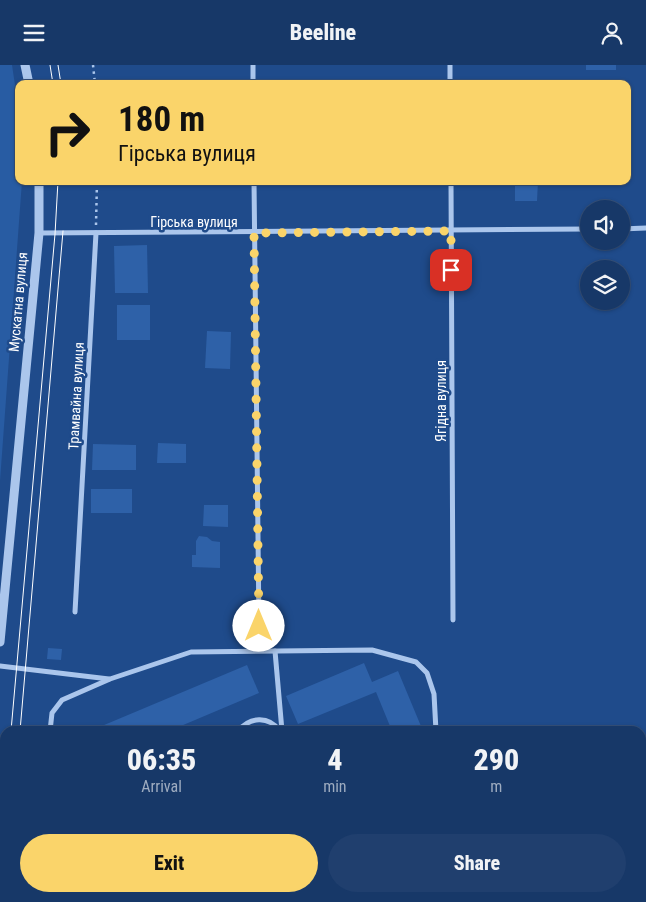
<!DOCTYPE html>
<html lang="en">
<head>
<meta charset="utf-8">
<style>
	:root { --surface:#173868; --page:#203f6e; --text:#f1f3f6; --muted:#9eacc0; --line:#36527c; --accent:#fad46a }
	body { margin:0; font-family:"Roboto Condensed",sans-serif; background:var(--page); color:var(--text); height:100vh; display:flex; flex-direction:column; font-size:19px; white-space:nowrap }
	* { box-sizing:border-box; margin:0 }
	p { font-size:16px; color:var(--muted) }
	.icon { flex:none; width:28px; height:28px; fill:none; stroke:currentColor; stroke-width:2; stroke-linecap:round; stroke-linejoin:round }
	.map { position:relative; flex:1; overflow:hidden }
	.side { position:absolute; left:0px; top:661px; width:646px; height:176px; display:flex; flex-direction:column; background:var(--surface); border-radius:15px 15px 0 0; box-shadow:0 1px 4px #0004,0 0 0 1px var(--line) }
	.side>* { flex:none }
	.guide { position:absolute; left:15px; top:15px; width:616px; height:105px; border-radius:10px; box-shadow:0 1px 4px #0004,0 0 0 1px var(--line); background:#fad46a; color:#111; overflow:hidden }
	.fabs { position:absolute; left:580px; top:135px; display:grid; gap:10px }
	.fabs a { display:grid; place-items:center; width:50px; height:50px; border-radius:50%; background:var(--surface); box-shadow:0 1px 4px #0004,0 0 0 1px var(--line); font-size:25px }
	.pin { position:absolute; display:grid; place-items:center; width:42px; height:42px; color:#fff; margin:-21px; border-radius:10px; box-shadow:0 2px 8px #0006 }
	.me { position:absolute; width:55px; margin:-28px; rotate:0deg; stroke-linejoin:round; filter:drop-shadow(0 0 4px #0008) }
	.turn { display:flex; align-items:center; gap:18px; height:105px; padding:0 20px; font-size:22px }
	.turn .icon { width:65px; height:65px; stroke-width:2.5 }
	.turn b { display:block; font-size:35px; line-height:42px }
	.eta { display:flex; justify-content:space-evenly; align-items:center; height:85px; text-align:center }
	.eta b { font-size:30px; font-weight:800; line-height:35px }
	.primary-button { display:flex; gap:10px; margin-top:auto; padding:10px 20px }
	.primary-button a { flex:1; height:58px; border-radius:30px; background:var(--accent); color:#111; font-size:20px; font-weight:800; line-height:58px; text-align:center }
	.primary-button a+a { background:var(--page); color:var(--text) }
	header { display:flex; justify-content:space-between; align-items:center; height:65px; padding:0 20px; background:var(--surface); font-size:22px; font-weight:800 }
	.map>svg:first-child { display:block }
</style>
</head>
<body>
<header><svg class="icon" aria-label="menu" viewBox="0 0 24 24"><path d="M4 6h16M4 12h16M4 18h16"/></svg>Beeline<svg class="icon" aria-label="person" viewBox="0 0 24 24"><circle cx="12" cy="8" r="4"/><path d="M4 21q1-7 8-7t8 7"/></svg></header>
<div class="map">
<svg width="646" height="837" viewBox="0 0 646 837">
	<rect width="100%" height="100%" fill="#1f4b8b"/>
	<polygon fill="#285ca3" points="0,0 12,0 19,47 19,116 22,116 0,416"/>
	<g fill="#2e61a8">
		<rect x="586" y="0" width="30" height="5"/>
		<polygon points="515,116 538,116 537,136 515,136"/>
		<polygon points="147,180 148,228 115,228 114,181"/>
		<rect x="117" y="240" width="33" height="35"/>
		<polygon points="207,266 231,267 230,304 205,303"/>
		<polygon points="158,378 186,379 186,398 157,398"/>
		<polygon points="93,379 136,380 136,405 92,405"/>
		<rect x="91" y="424" width="41" height="24"/>
		<polygon points="204,440 228,440 228,462 203,461"/>
		<polygon points="199,471 207,472 212,476 220,477 220,503 192,502 192,490 196,490 196,476"/>
		<polygon points="48,583 62,584 61,595 47,594"/>
		<polygon points="364,598 372,617 398,606 423,666 392,666 376,627 298,659 286,631"/>
		<polygon points="247,600 259,628 169,666 98,666 97,663"/>
		<rect x="133" y="832" width="33" height="5"/>
	</g>
	<g fill="none" stroke-linecap="round" stroke-linejoin="round">
		<g stroke="#abc6ec" stroke-width="2.5" stroke-dasharray="2.5 4" stroke-linecap="butt">
			<polyline points="93,0 95,19"/>
			<polyline points="96,160 97,116"/>
		</g>
		<g stroke="#abc6ec" stroke-width="5">
			<polyline points="253,0 253,19"/>
			<polyline points="450,0 450,19"/>
			<polyline points="254,116 259,561"/>
			<polyline points="451,116 453,555"/>
			<polyline points="621,164 646,163"/>
			<polyline points="39,168 589,164"/>
			<polyline points="75,547 96,168"/>
			<polyline points="275,586 282,666"/>
			<polyline points="0,601 109,614"/>
			<polyline points="50,666 52,648 62,635 110,614 191,587 372,585 416,597 427,608 434,629 436,666"/>
			<path d="M238,666c12,-14 30,-16 42,0"/>
		</g>
		<g stroke="#abc6ec" stroke-width="9">
			<polyline points="25,0 29,19"/>
			<polyline points="0,577 39,168 39,116"/>
		</g>
		<g stroke="#fff" stroke-width="1">
			<polyline points="50,0 53,19"/>
			<polyline points="58,0 61,19"/>
			<polyline points="11,666 55,169 58,116"/>
			<polyline points="20,666 63,166"/>
			<polyline points="0,806 5,743"/>
			<polyline points="6,837 7,832"/>
		</g>
	</g>
	<g fill="none" stroke-linecap="round" stroke-linejoin="round">
		<polyline stroke="#fad46a" stroke-width="9" stroke-dasharray="0 16.2" points="259,561 254,168 451,166 451,205"/>
	</g>
	<g text-anchor="middle" dominant-baseline="central" stroke-width="5" stroke-linejoin="round" paint-order="stroke">
		<g font-size="14" fill="#fff" stroke="#1f4b8b">
			<text x="194" y="157">Гірська вулиця</text>
			<text transform="translate(18 237) rotate(-85)">Мускатна вулиця</text>
			<text transform="translate(76 331) rotate(-87)">Трамвайна вулиця</text>
			<text transform="translate(441 336) rotate(-90)">Ягідна вулиця</text>
		</g>
	</g>
</svg>
<div class="fabs">
<a><svg class="icon" aria-label="sound" viewBox="0 0 24 24"><path d="M4 9h4l5-4v14l-5-4H4zM17 9q2 3 0 6"/></svg></a>
<a><svg class="icon" aria-label="layers" viewBox="0 0 24 24"><path d="M12 4l9 5-9 5-9-5zM3 14l9 5 9-5"/></svg></a>
</div>
<div class="pin" style="left:451px;top:205px;background:#d93025"><svg class="icon" aria-label="arrive" viewBox="0 0 24 24"><path d="M6 21V4h12l-3 4 3 4H6"/></svg></div>
<svg class="me" style="left:259px;top:561px" viewBox="-20 -20 40 40"><circle r="19" fill="#fff"/><path d="M0-13L10 11 0 6-10 11z" fill="#fad46a"/></svg>
<div class="guide">
<div class="turn"><svg class="icon" aria-label="right" viewBox="0 0 24 24"><path d="M7 20v-9h11M14 6l5 5-5 5"/></svg><div><b>180 m</b>Гірська вулиця</div></div>
</div>
<section class="side">
<div class="eta">
<div><b>06:35</b><p>Arrival</p></div>
<div><b>4</b><p>min</p></div>
<div><b>290</b><p>m</p></div>
</div>
<div class="primary-button"><a>Exit</a><a>Share</a></div>
</section>
</div>
</body>
</html>
